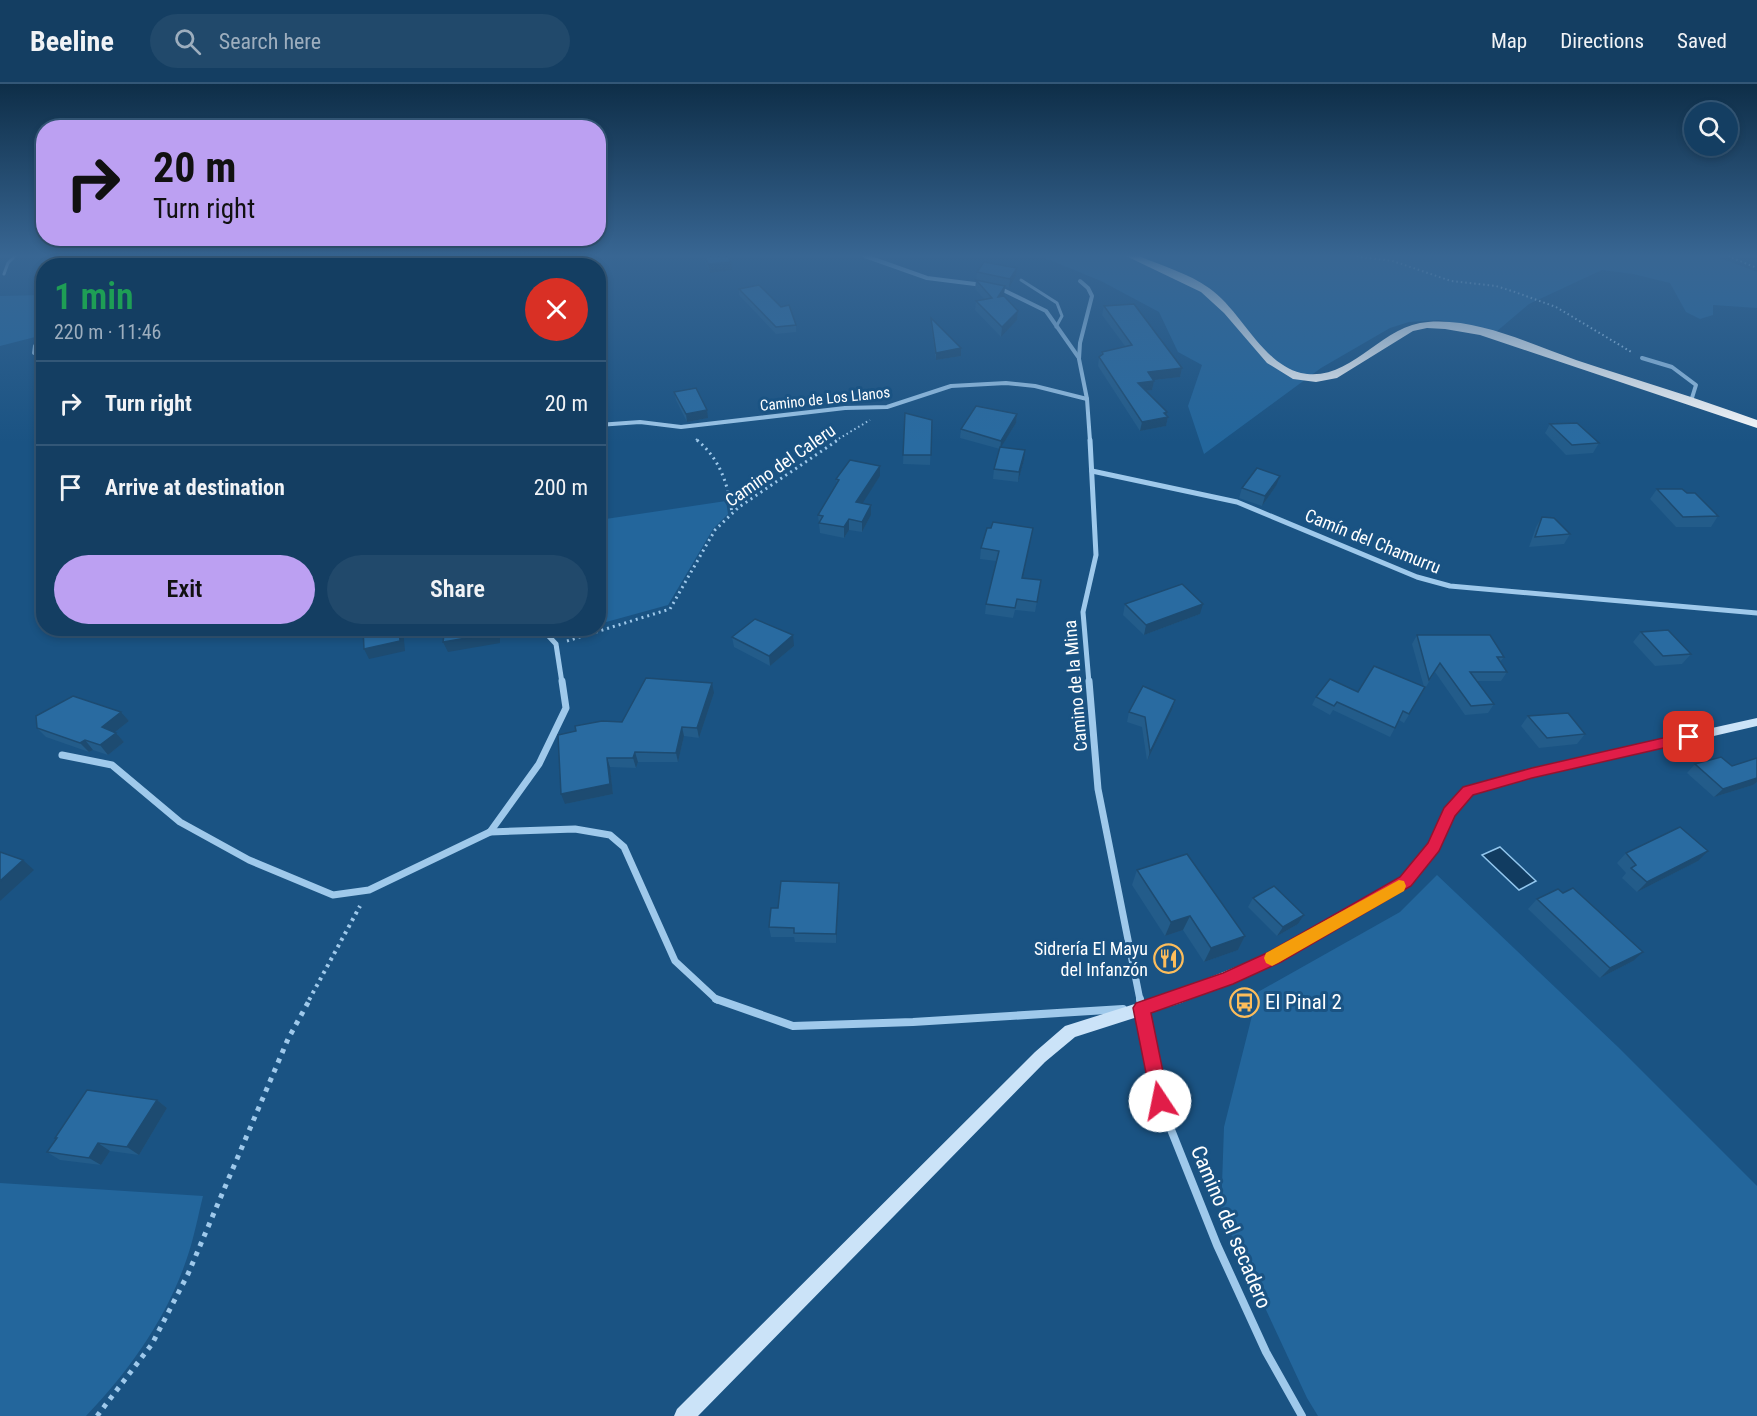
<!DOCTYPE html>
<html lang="en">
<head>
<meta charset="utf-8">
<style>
	:root { --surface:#143e62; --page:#21496b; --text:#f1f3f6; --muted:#9daebe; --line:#335777; --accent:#bca0f2 }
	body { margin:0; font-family:"Roboto Condensed",sans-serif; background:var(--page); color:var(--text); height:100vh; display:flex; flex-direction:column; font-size:22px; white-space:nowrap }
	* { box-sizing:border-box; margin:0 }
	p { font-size:20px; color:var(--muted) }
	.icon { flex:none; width:33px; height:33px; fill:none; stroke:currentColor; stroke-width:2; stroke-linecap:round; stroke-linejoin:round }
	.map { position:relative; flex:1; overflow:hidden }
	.side { position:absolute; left:36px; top:174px; width:570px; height:378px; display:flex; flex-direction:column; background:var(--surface); border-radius:24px; box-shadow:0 3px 9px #0003,0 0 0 2px var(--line) }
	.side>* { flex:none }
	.guide { position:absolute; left:36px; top:36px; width:570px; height:126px; border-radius:24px; box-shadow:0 3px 9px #0003,0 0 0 2px var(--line); background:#bca0f2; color:#111; overflow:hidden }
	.fabs { position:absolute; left:1684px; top:18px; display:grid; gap:12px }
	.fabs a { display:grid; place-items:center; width:54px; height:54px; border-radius:50%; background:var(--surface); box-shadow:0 3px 9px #0003,0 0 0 2px var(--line); font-size:30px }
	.pin { position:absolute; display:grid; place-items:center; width:51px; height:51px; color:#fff; margin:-26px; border-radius:12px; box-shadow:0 3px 9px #0006 }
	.me { position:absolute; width:66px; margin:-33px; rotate:349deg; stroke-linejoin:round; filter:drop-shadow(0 0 4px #0008) }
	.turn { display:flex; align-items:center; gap:21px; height:126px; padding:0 18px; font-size:27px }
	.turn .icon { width:78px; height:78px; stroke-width:2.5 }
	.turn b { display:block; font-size:42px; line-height:51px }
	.round { display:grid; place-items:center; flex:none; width:63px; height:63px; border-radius:32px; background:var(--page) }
	.headline { display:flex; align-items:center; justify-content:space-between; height:102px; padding:0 18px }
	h1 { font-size:36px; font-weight:600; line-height:45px; color:#1e9e55 }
	.action { display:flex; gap:12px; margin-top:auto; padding:12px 18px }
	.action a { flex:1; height:69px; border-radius:36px; background:var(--accent); color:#111; font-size:24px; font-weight:600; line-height:69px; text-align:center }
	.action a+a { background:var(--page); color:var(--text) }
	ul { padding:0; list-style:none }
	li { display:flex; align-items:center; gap:18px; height:84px; padding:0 18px; border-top:2px solid var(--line) }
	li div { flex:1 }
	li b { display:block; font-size:22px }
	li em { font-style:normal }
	header { display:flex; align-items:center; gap:36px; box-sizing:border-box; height:84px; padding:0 30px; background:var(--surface); border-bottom:2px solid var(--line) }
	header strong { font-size:28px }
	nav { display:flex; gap:33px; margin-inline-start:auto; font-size:21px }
	.search { width:420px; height:54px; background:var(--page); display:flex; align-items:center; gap:15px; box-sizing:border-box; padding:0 21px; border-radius:33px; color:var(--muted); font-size:22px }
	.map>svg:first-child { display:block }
</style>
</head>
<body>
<header>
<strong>Beeline</strong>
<div class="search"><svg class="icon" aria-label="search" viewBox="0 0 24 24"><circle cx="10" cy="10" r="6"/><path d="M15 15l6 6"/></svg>Search here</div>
<nav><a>Map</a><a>Directions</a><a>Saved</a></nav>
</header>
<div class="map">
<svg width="1757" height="1332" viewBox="0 0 1757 1332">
	<rect width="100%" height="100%" fill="#1a5383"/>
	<g fill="#23669c">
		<polygon points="330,172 420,172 432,181 311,181"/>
		<polygon points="1040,172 1715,172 1757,188 1757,224 1713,221 1713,231 1700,235 1686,228 1670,199 1633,190 1602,186 1529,220 1496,248 1439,236 1409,238 1390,244 1321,284 1204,370 1188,322 1202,281 1178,268 1159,228 1101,197"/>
		<polygon points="232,174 224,181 179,181 187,175"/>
		<polygon points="43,211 43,251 0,262 0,212"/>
		<polygon points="726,417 728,430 713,445 668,521 599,540 599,436"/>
		<polygon points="1437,791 1618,963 1757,1102 1757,1332 1318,1332 1307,1314 1221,1129 1224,1043 1258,908 1400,828"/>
		<path d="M0,1099l203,13c-5,20 -9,42 -16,62 -20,60 -58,113 -101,158h-86z"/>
	</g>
	<polygon fill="#113c61" stroke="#92c6ed" stroke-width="1.5" points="1500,763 1536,797 1519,806 1482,771"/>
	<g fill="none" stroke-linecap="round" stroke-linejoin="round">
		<g stroke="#9fc9eb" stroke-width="2" stroke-dasharray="1.5 3" stroke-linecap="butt">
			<polyline points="1352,172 1393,177 1451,197 1496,202 1515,208 1556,223 1633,269"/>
			<polyline points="1728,172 1757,184"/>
			<polyline points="696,355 698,357"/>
			<polyline points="835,357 870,336"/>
		</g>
		<g stroke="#9fc9eb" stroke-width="3" stroke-dasharray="2 4" stroke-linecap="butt">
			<path d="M697,356c23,19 31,44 35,73"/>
			<polyline points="567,557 670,525 715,446 739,423 838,356"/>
		</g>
		<polyline stroke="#9fc9eb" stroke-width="4" stroke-dasharray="3 4.5" stroke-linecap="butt" points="309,916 360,822"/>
		<polyline stroke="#9fc9eb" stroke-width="5" stroke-dasharray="4.5 6" stroke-linecap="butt" points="97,1332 152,1260 188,1190 288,955 310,915"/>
		<g stroke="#9fc9eb" stroke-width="3">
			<polyline points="4,190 8,179 15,172"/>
			<polyline points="1021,196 1057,219 1062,232 1056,243"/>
		</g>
		<g stroke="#9fc9eb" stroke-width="4">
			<polyline points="865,172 927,194 983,201"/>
			<polyline points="517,182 516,177 522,172"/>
			<polyline points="1080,197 1088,204 1092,212 1080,259 1079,275 1087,315 1090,357"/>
			<polyline points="999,204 1046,227 1079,274"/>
			<polyline points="44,254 35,262 34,269 44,273"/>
			<polyline points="1642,274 1672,283 1696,301 1691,317"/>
			<polyline points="598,341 640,338 681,343 845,324 887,323 951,302 1006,299 1035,302 1087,315"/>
		</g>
		<g stroke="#9fc9eb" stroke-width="5">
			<polyline points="1092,387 1237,418 1417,493 1450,502 1757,529"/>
			<polyline points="541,544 556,560 562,599"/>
			<polyline points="1089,599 1083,528 1096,471 1090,356"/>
		</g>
		<g stroke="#9fc9eb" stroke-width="7">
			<polyline points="1089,597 1098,705 1140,916"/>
			<polyline points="62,671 112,681 180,738 249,776 333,811 369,806 490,748 539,680 566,624 562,597"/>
			<polyline points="490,748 575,745 610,751 624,763 675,877 717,916"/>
		</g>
		<g stroke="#9fc9eb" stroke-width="8">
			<polyline points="716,915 793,942 913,938 1123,925"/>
			<polyline points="1140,915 1160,1018 1217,1161 1266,1268 1302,1332"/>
		</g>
		<polygon fill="#cbe3f8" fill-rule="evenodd" points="1757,634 1757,642 1532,694 1472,710 1454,731 1439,767 1411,802 1280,877 1181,919 1075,953 1045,978 698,1332 674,1332 677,1325 1035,968 1065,942 1179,906 1270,869 1401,794 1429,760 1445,724 1464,703 1532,684"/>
		<path fill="#fff" fill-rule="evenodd" d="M1126,172h13c23,10 49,17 70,32 32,22 53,76 92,85 49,11 79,-48 127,-51 50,-4 102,22 148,38 61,20 121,38 181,60v8l-277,-93 -35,-6 -18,-1 -14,3 -76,47 -21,4 -23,-3 -26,-16 -43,-50 -23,-21z"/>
	</g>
	<g fill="#235c8a">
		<polygon points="703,172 728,172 732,186 710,189"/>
		<polygon points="977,188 1016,192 1009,204 1005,203 1003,213 1018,227 1017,236 1001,253 975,226 976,217 985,216 975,205"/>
		<polygon points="739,205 796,241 796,248 776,250 739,211"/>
		<polygon points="1104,222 1182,284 1180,293 1154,296 1152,306 1145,307 1167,328 1166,332 1168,333 1166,342 1140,347 1098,282 1099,273 1101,271 1102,268 1125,262 1102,231"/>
		<polygon points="931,234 961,272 936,276 931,241"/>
		<polygon points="674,308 708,334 687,338 676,316"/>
		<polygon points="905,329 932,336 930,381 903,380"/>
		<polygon points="1017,330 1016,339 1001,363 1024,376 1018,398 993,395 994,385 1000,365 960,354 961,345"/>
		<polygon points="1550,340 1599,359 1593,369 1566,371 1545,349"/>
		<polygon points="880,382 880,392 862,419 871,431 862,448 849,446 844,454 820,449 818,431 837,400 836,395"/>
		<polygon points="1276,402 1262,422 1239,414 1242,404"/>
		<polygon points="1657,405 1687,409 1718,432 1711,443 1676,443 1650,415"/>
		<polygon points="1542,433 1570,450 1564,460 1529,463 1536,443"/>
		<polygon points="991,444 1033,444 1023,494 1041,496 1035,528 1015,526 1013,534 985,530 986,520 996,477 980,475 981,464"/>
		<polygon points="1125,520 1200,530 1144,551 1123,531"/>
		<polygon points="1641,548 1691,570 1682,580 1655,582 1633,558"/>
		<polygon points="1417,551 1504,573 1500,578 1507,588 1501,597 1477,597 1494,620 1488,629 1465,631 1435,588 1404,639 1399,636 1390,653 1333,626 1330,631 1312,621 1316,613 1424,603 1412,560"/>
		<polygon points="732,553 794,562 770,582 734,563"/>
		<polygon points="714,609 699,654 684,652 678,678 638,678 636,684 610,683 613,710 565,720 622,638"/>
		<polygon points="1175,616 1172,626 1147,677 1142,643 1127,638 1129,628"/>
		<polygon points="121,628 129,637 115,648 124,658 108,671 93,666 89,668 46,653 37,644"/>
		<polygon points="1528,632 1585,650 1577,660 1539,664 1521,642"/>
		<polygon points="1695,680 1732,682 1757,698 1753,701 1714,713 1687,689"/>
		<polygon points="1626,769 1698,777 1637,808 1622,794 1626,789 1617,779"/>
		<polygon points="1137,786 1245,852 1238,866 1204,878 1183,846 1165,852 1132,801"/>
		<polygon points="839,799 839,808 836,859 795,858 794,853 771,853 769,843 778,824"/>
		<polygon points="1253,814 1304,831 1298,840 1277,852 1248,823"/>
		<polygon points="1537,815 1633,877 1600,894 1528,825"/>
		<polygon points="157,1016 167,1024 139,1071 110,1067 101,1081 60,1076 47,1068 57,1055 55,1054"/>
	</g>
	<g fill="#1d4b71">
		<polygon points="731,178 732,186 710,189 708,180"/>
		<polygon points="1017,184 1016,192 1009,204 1010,195"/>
		<polygon points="1005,202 1004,211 997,222 998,213"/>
		<polygon points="1018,227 1017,236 1001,253 1002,243"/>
		<polygon points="961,264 961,272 936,276 936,269"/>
		<polygon points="1182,284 1180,293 1146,297 1148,288"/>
		<polygon points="1154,297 1152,306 1136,308 1138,299"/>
		<polygon points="707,326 708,334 687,338 686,330"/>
		<polygon points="1167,328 1166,333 1168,333 1166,342 1140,347 1142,338"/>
		<polygon points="1017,330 1016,339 1000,365 1001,357"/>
		<polygon points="1025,366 1024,376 1018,398 1019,388"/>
		<polygon points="880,382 880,392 857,428 856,418"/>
		<polygon points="1280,392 1276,402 1262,422 1265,412"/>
		<polygon points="871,421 871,431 862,448 862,438"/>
		<polygon points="849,435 849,446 844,454 844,443"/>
		<polygon points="1033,444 1021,504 1022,494"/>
		<polygon points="1203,520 1200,530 1144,551 1146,541"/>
		<polygon points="399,544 403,544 405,567 369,575 364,565"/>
		<polygon points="496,544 516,544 500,553 500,559 448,568 443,558"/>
		<polygon points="793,551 794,562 770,582 769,572"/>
		<polygon points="712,599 714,609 699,654 697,644"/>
		<polygon points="1175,616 1172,626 1147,677 1150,668"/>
		<polygon points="121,628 129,637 110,652 102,643"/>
		<polygon points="682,643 684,652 678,678 676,669"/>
		<polygon points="116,649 124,658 108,671 100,661"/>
		<polygon points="85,656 93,666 89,668 80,659"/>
		<polygon points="635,668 638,678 636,684 633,674"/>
		<polygon points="607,674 610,683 613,710 565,720 561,710"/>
		<polygon points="1757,694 1757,698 1753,701 1714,713 1723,705"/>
		<polygon points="1708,767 1698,777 1637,808 1647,798"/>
		<polygon points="23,776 34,786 0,817 0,797"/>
		<polygon points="839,799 839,808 836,859 836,850"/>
		<polygon points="1304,831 1298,840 1277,852 1283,843"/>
		<polygon points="1190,832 1183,846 1165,852 1171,838"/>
		<polygon points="1245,852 1238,866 1204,878 1211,864"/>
		<polygon points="1643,868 1633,877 1600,894 1610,884"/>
		<polygon points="157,1016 167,1024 139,1071 127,1063"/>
		<polygon points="98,1059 110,1067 101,1081 89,1074"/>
	</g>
	<g fill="#296ba1" stroke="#1d4b71" stroke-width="1.5">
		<polygon points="705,172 728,172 731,178 708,180"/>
		<polygon points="984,178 1017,184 1010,195 977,188"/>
		<polygon points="976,196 1005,202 998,213 1004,212 1018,227 1002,243 976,217 992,214"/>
		<polygon points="759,201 781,223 789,221 796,241 776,243 739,205"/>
		<polygon points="1134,220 1182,284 1148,288 1154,297 1138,299 1167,328 1164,329 1168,333 1142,338 1099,273 1103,270 1102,268 1132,261 1104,222"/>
		<polygon points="931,234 961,264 936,269"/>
		<polygon points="696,304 707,326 686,330 674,308"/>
		<polygon points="976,322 1017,330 1001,357 961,345"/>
		<polygon points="905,329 932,336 931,371 903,371"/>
		<polygon points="1577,339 1599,359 1572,361 1550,340"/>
		<polygon points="1000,363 1025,366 1019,388 994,385"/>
		<polygon points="850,376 880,382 856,418 871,421 862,438 849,435 844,443 819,439 823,432 818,431 839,396 836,395"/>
		<polygon points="1257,384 1280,392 1265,412 1242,404"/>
		<polygon points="1657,405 1682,405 1687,409 1695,409 1718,432 1683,433"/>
		<polygon points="1542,433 1554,434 1570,450 1535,453"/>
		<polygon points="993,438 1033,444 1022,494 1041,496 1037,518 1017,515 1015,524 986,520 999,467 981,464 987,444 991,444"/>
		<polygon points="1182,500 1203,520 1146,541 1125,520"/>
		<polygon points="755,535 793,551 769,572 732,553"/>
		<polygon points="363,544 399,544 400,557 364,565"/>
		<polygon points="445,544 496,544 496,549 443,558"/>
		<polygon points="1668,546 1691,570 1663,572 1641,548"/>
		<polygon points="1417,551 1490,551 1504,573 1497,573 1507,588 1470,588 1494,620 1471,622 1440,579 1429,596"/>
		<polygon points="1374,582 1425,603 1409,630 1403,627 1395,644 1337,618 1334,622 1316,613 1330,595 1358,608"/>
		<polygon points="646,594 712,599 697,644 682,643 676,669 635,668 633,674 607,674 610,700 561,710 558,651 576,647 575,642 602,637 622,638"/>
		<polygon points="1143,602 1175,616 1150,668 1145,633 1129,628"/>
		<polygon points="73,612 121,628 102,643 116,649 100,661 85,656 80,659 37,644 36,632"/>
		<polygon points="1568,629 1585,650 1547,654 1528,632"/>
		<polygon points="1721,673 1732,682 1757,674 1757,694 1723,705 1695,680"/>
		<polygon points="1680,743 1708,767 1647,798 1631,784 1636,781 1626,769"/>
		<polygon points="0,768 23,776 0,797"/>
		<polygon points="1187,770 1245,852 1211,864 1190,832 1171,838 1137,786"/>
		<polygon points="781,797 839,799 836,850 794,849 794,844 769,843 771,824 778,824"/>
		<polygon points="1274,802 1304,831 1283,843 1253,814"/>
		<polygon points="1573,804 1643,868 1610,884 1537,815 1558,805 1563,809"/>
		<polygon points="87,1006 157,1016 127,1063 98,1059 89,1074 47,1068 57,1054 55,1054"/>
	</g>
	<linearGradient id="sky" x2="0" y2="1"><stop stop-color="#0e2e48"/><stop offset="0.48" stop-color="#386693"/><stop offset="1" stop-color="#386693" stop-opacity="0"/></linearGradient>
	<rect width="1757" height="358" fill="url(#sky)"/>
	<polygon fill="#e11d48" stroke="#92132f" stroke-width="1.5" points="1689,648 1696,653 1694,657 1532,694 1473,711 1455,732 1439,767 1411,802 1281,878 1233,900 1151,929 1169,1017 1166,1024 1160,1026 1153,1024 1133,924 1136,919 1223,889 1269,868 1400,793 1428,759 1444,724 1463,703 1532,684"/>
	<polygon fill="#f59e0b" points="1399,796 1404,797 1406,802 1404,807 1278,879 1272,882 1266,879 1264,874 1266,869"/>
	<defs>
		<symbol id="restaurant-ring" viewBox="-11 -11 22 22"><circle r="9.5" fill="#1a5383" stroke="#fdbd5b" stroke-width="1.5"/><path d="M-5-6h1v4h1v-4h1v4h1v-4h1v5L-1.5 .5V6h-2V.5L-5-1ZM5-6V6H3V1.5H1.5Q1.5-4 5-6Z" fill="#fdbd5b"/></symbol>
		<symbol id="bus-ring" viewBox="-11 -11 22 22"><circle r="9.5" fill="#1a5383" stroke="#fdbd5b" stroke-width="1.5"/><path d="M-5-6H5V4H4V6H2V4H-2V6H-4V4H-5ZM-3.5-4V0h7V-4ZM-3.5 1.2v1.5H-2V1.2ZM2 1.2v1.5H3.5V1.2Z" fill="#fdbd5b"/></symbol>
	</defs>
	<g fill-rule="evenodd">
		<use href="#restaurant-ring" x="1152" y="858" width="33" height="33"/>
		<use href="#bus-ring" x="1228" y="902" width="33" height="33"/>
	</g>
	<g text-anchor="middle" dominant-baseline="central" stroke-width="6" stroke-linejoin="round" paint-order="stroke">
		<g font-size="15" fill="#fff" stroke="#1a5383">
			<text transform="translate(825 315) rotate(-6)">Camino de Los Llanos</text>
		</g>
		<g font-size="18" fill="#fff" stroke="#1a5383">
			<text transform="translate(780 381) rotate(-35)">Camino del Caleru</text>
			<text transform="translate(1373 457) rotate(22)">Camín del Chamurru</text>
			<text transform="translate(1075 602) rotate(-95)">Camino de la Mina</text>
		</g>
		<g font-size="18" fill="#fff" stroke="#1a5383" text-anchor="end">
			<text x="1148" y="864">Sidrería El Mayu<tspan x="1148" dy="21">del Infanzón</tspan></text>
		</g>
		<g font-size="21" fill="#fff" stroke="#1a5383" text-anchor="start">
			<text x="1265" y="918">El Pinal 2</text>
		</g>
		<g font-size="21" fill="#fff" stroke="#1a5383">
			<text transform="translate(1231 1143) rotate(67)">Camino del secadero</text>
		</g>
	</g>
</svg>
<div class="fabs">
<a><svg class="icon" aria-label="search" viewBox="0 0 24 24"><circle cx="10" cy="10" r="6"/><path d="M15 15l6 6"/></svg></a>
</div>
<div class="pin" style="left:1689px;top:653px;background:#d93025"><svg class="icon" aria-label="arrive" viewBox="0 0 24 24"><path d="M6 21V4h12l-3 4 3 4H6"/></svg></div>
<svg class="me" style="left:1160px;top:1017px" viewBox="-20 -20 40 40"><circle r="19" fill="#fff"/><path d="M0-13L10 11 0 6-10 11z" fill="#e11d48"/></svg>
<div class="guide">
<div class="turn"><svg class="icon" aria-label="right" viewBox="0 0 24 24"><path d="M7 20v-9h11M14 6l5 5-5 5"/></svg><div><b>20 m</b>Turn right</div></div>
</div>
<section class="side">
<div class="headline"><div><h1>1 min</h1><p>220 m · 11:46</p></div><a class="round" style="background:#d93025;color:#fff"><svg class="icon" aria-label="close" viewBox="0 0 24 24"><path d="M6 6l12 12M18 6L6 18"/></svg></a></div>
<ul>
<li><svg class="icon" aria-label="right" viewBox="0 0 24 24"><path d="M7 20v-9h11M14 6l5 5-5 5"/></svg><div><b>Turn right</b></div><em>20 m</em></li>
<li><svg class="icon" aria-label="arrive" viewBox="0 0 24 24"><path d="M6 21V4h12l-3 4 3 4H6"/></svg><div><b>Arrive at destination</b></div><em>200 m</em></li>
</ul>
<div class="action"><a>Exit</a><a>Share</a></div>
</section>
</div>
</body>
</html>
